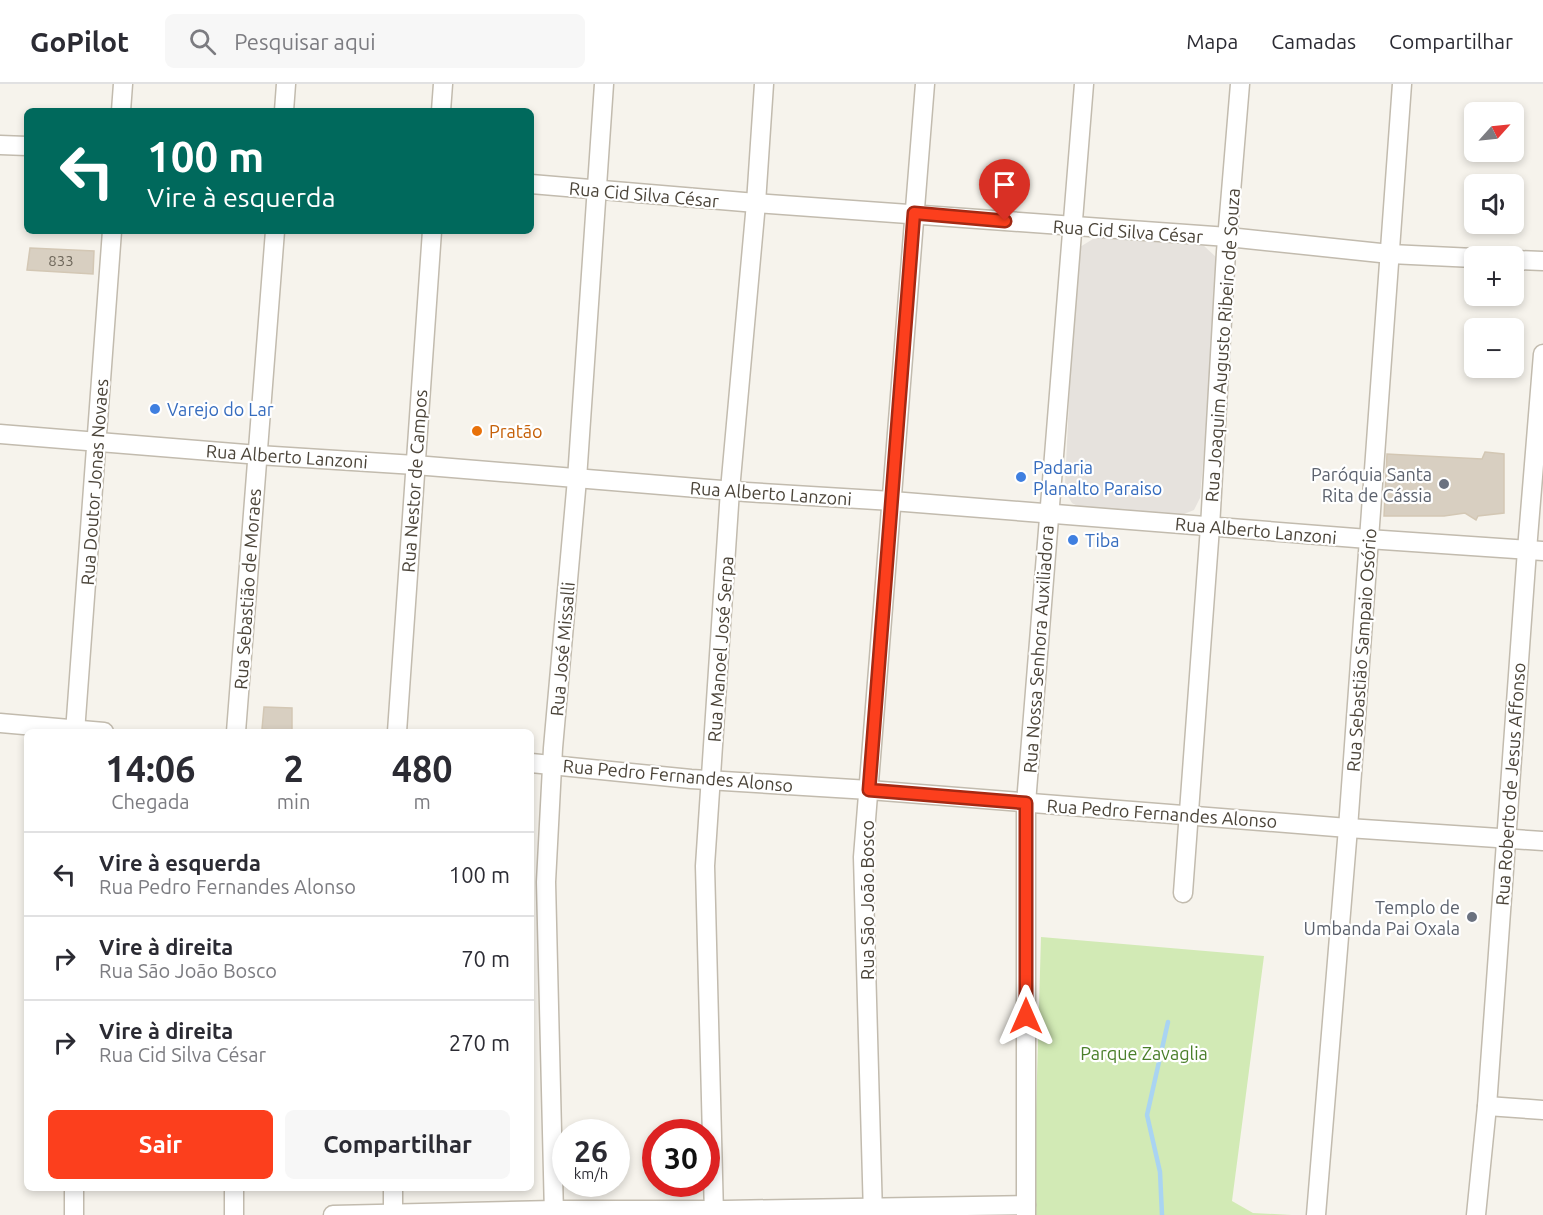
<!DOCTYPE html>
<html lang="pt">
<head>
<meta charset="utf-8">
<style>
	:root { --surface:#fff; --page:#f7f7f7; --text:#2b2b33; --muted:#7c7c81; --line:#e1e1e2; --accent:#fc3f1d }
	body { margin:0; font-family:Ubuntu,sans-serif; background:var(--page); color:var(--text); height:100vh; display:flex; flex-direction:column; font-size:22px; white-space:nowrap }
	* { box-sizing:border-box; margin:0 }
	p { font-size:20px; color:var(--muted) }
	.icon { flex:none; width:33px; height:33px; fill:none; stroke:currentColor; stroke-width:2; stroke-linecap:round; stroke-linejoin:round }
	.map { position:relative; flex:1; overflow:hidden }
	.panel { position:absolute; left:24px; top:645px; width:510px; height:462px; display:flex; flex-direction:column; background:var(--surface); border-radius:9px; box-shadow:0 3px 9px #0003 }
	.panel>* { flex:none }
	.guide { position:absolute; left:24px; top:24px; width:510px; height:126px; border-radius:9px; box-shadow:0 3px 9px #0003; background:#00695c; color:#fff; overflow:hidden }
	.needle { width:39px; rotate:63deg }
	.fabs { position:absolute; left:1464px; top:18px; display:grid; gap:12px }
	.fabs a { display:grid; place-items:center; width:60px; height:60px; border-radius:9px; background:var(--surface); box-shadow:0 3px 9px #0003; font-size:30px }
	.speed { position:absolute; left:552px; top:1035px; display:flex; gap:12px; font-size:30px; font-weight:700; text-align:center }
	.speed>* { display:grid; place-content:center; width:78px; height:78px; border-radius:50%; background:var(--surface); box-shadow:0 3px 9px #0003; line-height:1 }
	.speed small { font-size:15px; font-weight:400 }
	.speed .limit { border:9px solid #d22; background:#fff; color:#111 }
	.pin { position:absolute; display:grid; place-items:center; width:51px; height:51px; color:#fff; margin:-62px -26px; border-radius:50% 50% 50% 0; rotate:-45deg; box-shadow:0 0 6px #0007 }
	.pin .icon { rotate:45deg }
	.me { position:absolute; width:66px; margin:-33px; rotate:0deg; stroke-linejoin:round; filter:drop-shadow(0 0 4px #0008) }
	.turn { display:flex; align-items:center; gap:21px; height:126px; padding:0 24px; font-size:27px }
	.turn .icon { width:78px; height:78px; stroke-width:2.5 }
	.turn b { display:block; font-size:42px; line-height:51px }
	.eta { display:flex; justify-content:space-evenly; align-items:center; height:102px; text-align:center }
	.eta b { font-size:36px; font-weight:700; line-height:42px }
	.primary-button { display:flex; gap:12px; margin-top:auto; padding:12px 24px }
	.primary-button a { flex:1; height:69px; border-radius:9px; background:var(--accent); color:#fff; font-size:24px; font-weight:700; line-height:69px; text-align:center }
	.primary-button a+a { background:var(--page); color:var(--text) }
	ul { padding:0; list-style:none }
	li { display:flex; align-items:center; gap:18px; height:84px; padding:0 24px; border-top:2px solid var(--line) }
	li div { flex:1 }
	li b { display:block; font-size:22px }
	li em { font-style:normal }
	header { display:flex; align-items:center; gap:36px; box-sizing:border-box; height:84px; padding:0 30px; background:var(--surface); border-bottom:2px solid var(--line) }
	header strong { font-size:28px }
	nav { display:flex; gap:33px; margin-inline-start:auto; font-size:21px }
	.search { width:420px; height:54px; background:var(--page); display:flex; align-items:center; gap:15px; box-sizing:border-box; padding:0 21px; border-radius:9px; color:var(--muted); font-size:22px }
	.map>svg:first-child { display:block }
</style>
</head>
<body>
<header>
<strong>GoPilot</strong>
<div class="search"><svg class="icon" aria-label="search" viewBox="0 0 24 24"><circle cx="10" cy="10" r="6"/><path d="M15 15l6 6"/></svg>Pesquisar aqui</div>
<nav><a>Mapa</a><a>Camadas</a><a>Compartilhar</a></nav>
</header>
<div class="map">
<svg width="1543" height="1131" viewBox="0 0 1543 1131">
	<rect width="100%" height="100%" fill="#f6f3ec"/>
	<polygon fill="#e6e2dd" points="1100,154 1204,162 1217,174 1220,182 1200,414 1194,426 1184,430 1081,424 1072,419 1066,409 1065,400 1076,172 1080,163 1093,155"/>
	<polygon fill="#d2eab5" points="1041,853 1264,872 1232,1117 1253,1129 1292,1131 1033,1131"/>
	<g fill="none" stroke-linecap="round" stroke-linejoin="round">
		<polyline stroke="#a9d4f2" stroke-width="4.5" points="1162,1131 1160,1088 1147,1031 1168,938"/>
	</g>
	<g fill="#d8cfc1" stroke="#d3c7b4" stroke-width="1.5">
		<polygon points="30,164 94,167 93,190 27,186"/>
		<polygon points="1485,368 1504,370 1504,429 1478,432 1476,436 1465,429 1444,432 1384,432 1387,370 1482,375"/>
		<polygon points="264,623 292,624 292,648 262,645"/>
	</g>
	<g fill="none" stroke-linecap="round" stroke-linejoin="round">
		<defs>
			<g id="minor">
				<polyline points="121,27 123,0"/>
				<polyline points="284,27 286,0"/>
				<polyline points="441,27 443,0"/>
				<polyline points="0,61 27,62"/>
				<polyline points="531,100 756,119 1228,153 1390,170 1474,174"/>
				<polyline points="1514,176 1543,177"/>
				<polyline points="0,350 258,371 415,381 746,408 892,417 1368,455 1543,467"/>
				<polyline points="0,639 104,648"/>
				<polyline points="75,648 112,147"/>
				<polyline points="236,648 275,147"/>
				<polyline points="397,648 432,147"/>
				<polyline points="531,679 691,695 869,706 1348,744 1543,757"/>
				<polyline points="1183,809 1210,443 1226,168 1240,0"/>
				<polyline points="1487,1022 1543,1026"/>
				<polyline points="74,1104 74,1131"/>
				<polyline points="234,1104 234,1131"/>
				<polyline points="393,1104 393,1131"/>
				<polyline points="333,1131 554,1126 725,1126 1026,1121"/>
				<polyline points="554,1131 546,798 553,664 577,395 604,0"/>
				<polyline points="714,1131 705,782 730,406 756,119 764,0"/>
				<polyline points="873,1131 863,773 925,0"/>
				<polyline points="1026,1131 1026,719 1084,0"/>
				<polyline points="1316,1131 1348,744 1402,0"/>
				<polyline points="1476,1131 1487,1022 1527,466 1543,270"/>
			</g>
		</defs>
		<use href="#minor" stroke="#c2bbae" stroke-width="21"/>
		<use href="#minor" stroke="#fff" stroke-width="18"/>
	</g>
	<g fill="none" stroke-linecap="round" stroke-linejoin="round">
		<defs>
			<polyline id="route" points="1005,137 914,129 869,706 1026,719 1026,932"/>
		</defs>
		<use href="#route" stroke="#a42913" stroke-width="15"/>
		<use href="#route" stroke="#fc3f1d" stroke-width="10"/>
	</g>
	<g fill="#3f7fe0" stroke="#fff" stroke-width="2">
		<circle cx="155" cy="325" r="6"/>
		<circle cx="1021" cy="393" r="6"/>
		<circle cx="1073" cy="456" r="6"/>
	</g>
	<circle fill="#e8710a" stroke="#fff" stroke-width="2" cx="477" cy="347" r="6"/>
	<g fill="#6b7280" stroke="#fff" stroke-width="2">
		<circle cx="1444" cy="400" r="6"/>
		<circle cx="1472" cy="833" r="6"/>
	</g>
	<g text-anchor="middle" dominant-baseline="central" stroke-width="4.5" stroke-linejoin="round" paint-order="stroke">
		<g font-size="15" fill="#6e675b">
			<text x="61" y="176">833</text>
		</g>
		<g font-size="18" fill="#4b4439" stroke="#fff">
			<text transform="translate(644 110) rotate(5)">Rua Cid Silva César</text>
			<text transform="translate(1128 147) rotate(4)">Rua Cid Silva César</text>
			<text transform="translate(1222 261) rotate(-86)">Rua Joaquim Augusto Ribeiro de Souza</text>
			<text transform="translate(287 372) rotate(4)">Rua Alberto Lanzoni</text>
			<text transform="translate(414 397) rotate(-86)">Rua Nestor de Campos</text>
			<text transform="translate(94 398) rotate(-86)">Rua Doutor Jonas Novaes</text>
			<text transform="translate(771 409) rotate(4)">Rua Alberto Lanzoni</text>
			<text transform="translate(1256 446) rotate(5)">Rua Alberto Lanzoni</text>
			<text transform="translate(247 505) rotate(-86)">Rua Sebastião de Moraes</text>
			<text transform="translate(562 565) rotate(-85)">Rua José Missalli</text>
			<text transform="translate(720 565) rotate(-86)">Rua Manoel José Serpa</text>
			<text transform="translate(1038 565) rotate(-86)">Rua Nossa Senhora Auxiliadora</text>
			<text transform="translate(1361 566) rotate(-86)">Rua Sebastião Sampaio Osório</text>
			<text transform="translate(678 691) rotate(5)">Rua Pedro Fernandes Alonso</text>
			<text transform="translate(1510 700) rotate(-86)">Rua Roberto de Jesus Affonso</text>
			<text transform="translate(1162 729) rotate(4)">Rua Pedro Fernandes Alonso</text>
			<text transform="translate(867 816) rotate(-90)">Rua São João Bosco</text>
		</g>
		<g font-size="18" fill="#366cbe" stroke="#fff" text-anchor="start">
			<text x="167" y="325">Varejo do Lar</text>
			<text x="1033" y="383">Padaria<tspan x="1033" dy="21">Planalto Paraiso</tspan></text>
			<text x="1085" y="456">Tiba</text>
		</g>
		<g font-size="18" fill="#c56008" stroke="#fff" text-anchor="start">
			<text x="489" y="347">Pratão</text>
		</g>
		<g font-size="18" fill="#5b616d" stroke="#fff" text-anchor="end">
			<text x="1432" y="390">Paróquia Santa<tspan x="1432" dy="21">Rita de Cássia</tspan></text>
			<text x="1460" y="823">Templo de<tspan x="1460" dy="21">Umbanda Pai Oxala</tspan></text>
		</g>
		<g font-size="18" fill="#4a7f2a" stroke="#fff">
			<text x="1144" y="969">Parque Zavaglia</text>
		</g>
	</g>
</svg>
<div class="fabs">
<a><svg class="needle" viewBox="-14 -14 28 28"><path d="M0-13l5 13h-10z" fill="#e53935"/><path d="M0 13l5-13h-10z" fill="#7c7c81"/></svg></a>
<a><svg class="icon" aria-label="sound" viewBox="0 0 24 24"><path d="M4 9h4l5-4v14l-5-4H4zM17 9q2 3 0 6"/></svg></a>
<a>+</a>
<a>−</a>
</div>
<div class="speed"><div>26<small>km/h</small></div><div class="limit">30</div></div>
<div class="pin" style="left:1005px;top:137px;background:#d93025"><svg class="icon" aria-label="arrive" viewBox="0 0 24 24"><path d="M6 21V4h12l-3 4 3 4H6"/></svg></div>
<svg class="me" style="left:1026px;top:932px" viewBox="-20 -20 40 40"><path d="M0-17L14 15 0 8-14 15z" fill="#fc3f1d" stroke="#fff" stroke-width="4"/></svg>
<div class="guide">
<div class="turn"><svg class="icon" aria-label="left" viewBox="0 0 24 24"><path d="M17 20v-9H6M10 6l-5 5 5 5"/></svg><div><b>100 m</b>Vire à esquerda</div></div>
</div>
<section class="panel">
<div class="eta">
<div><b>14:06</b><p>Chegada</p></div>
<div><b>2</b><p>min</p></div>
<div><b>480</b><p>m</p></div>
</div>
<ul>
<li><svg class="icon" aria-label="left" viewBox="0 0 24 24"><path d="M17 20v-9H6M10 6l-5 5 5 5"/></svg><div><b>Vire à esquerda</b><p>Rua Pedro Fernandes Alonso</p></div><em>100 m</em></li>
<li><svg class="icon" aria-label="right" viewBox="0 0 24 24"><path d="M7 20v-9h11M14 6l5 5-5 5"/></svg><div><b>Vire à direita</b><p>Rua São João Bosco</p></div><em>70 m</em></li>
<li><svg class="icon" aria-label="right" viewBox="0 0 24 24"><path d="M7 20v-9h11M14 6l5 5-5 5"/></svg><div><b>Vire à direita</b><p>Rua Cid Silva César</p></div><em>270 m</em></li>
</ul>
<div class="primary-button"><a>Sair</a><a>Compartilhar</a></div>
</section>
</div>
</body>
</html>
